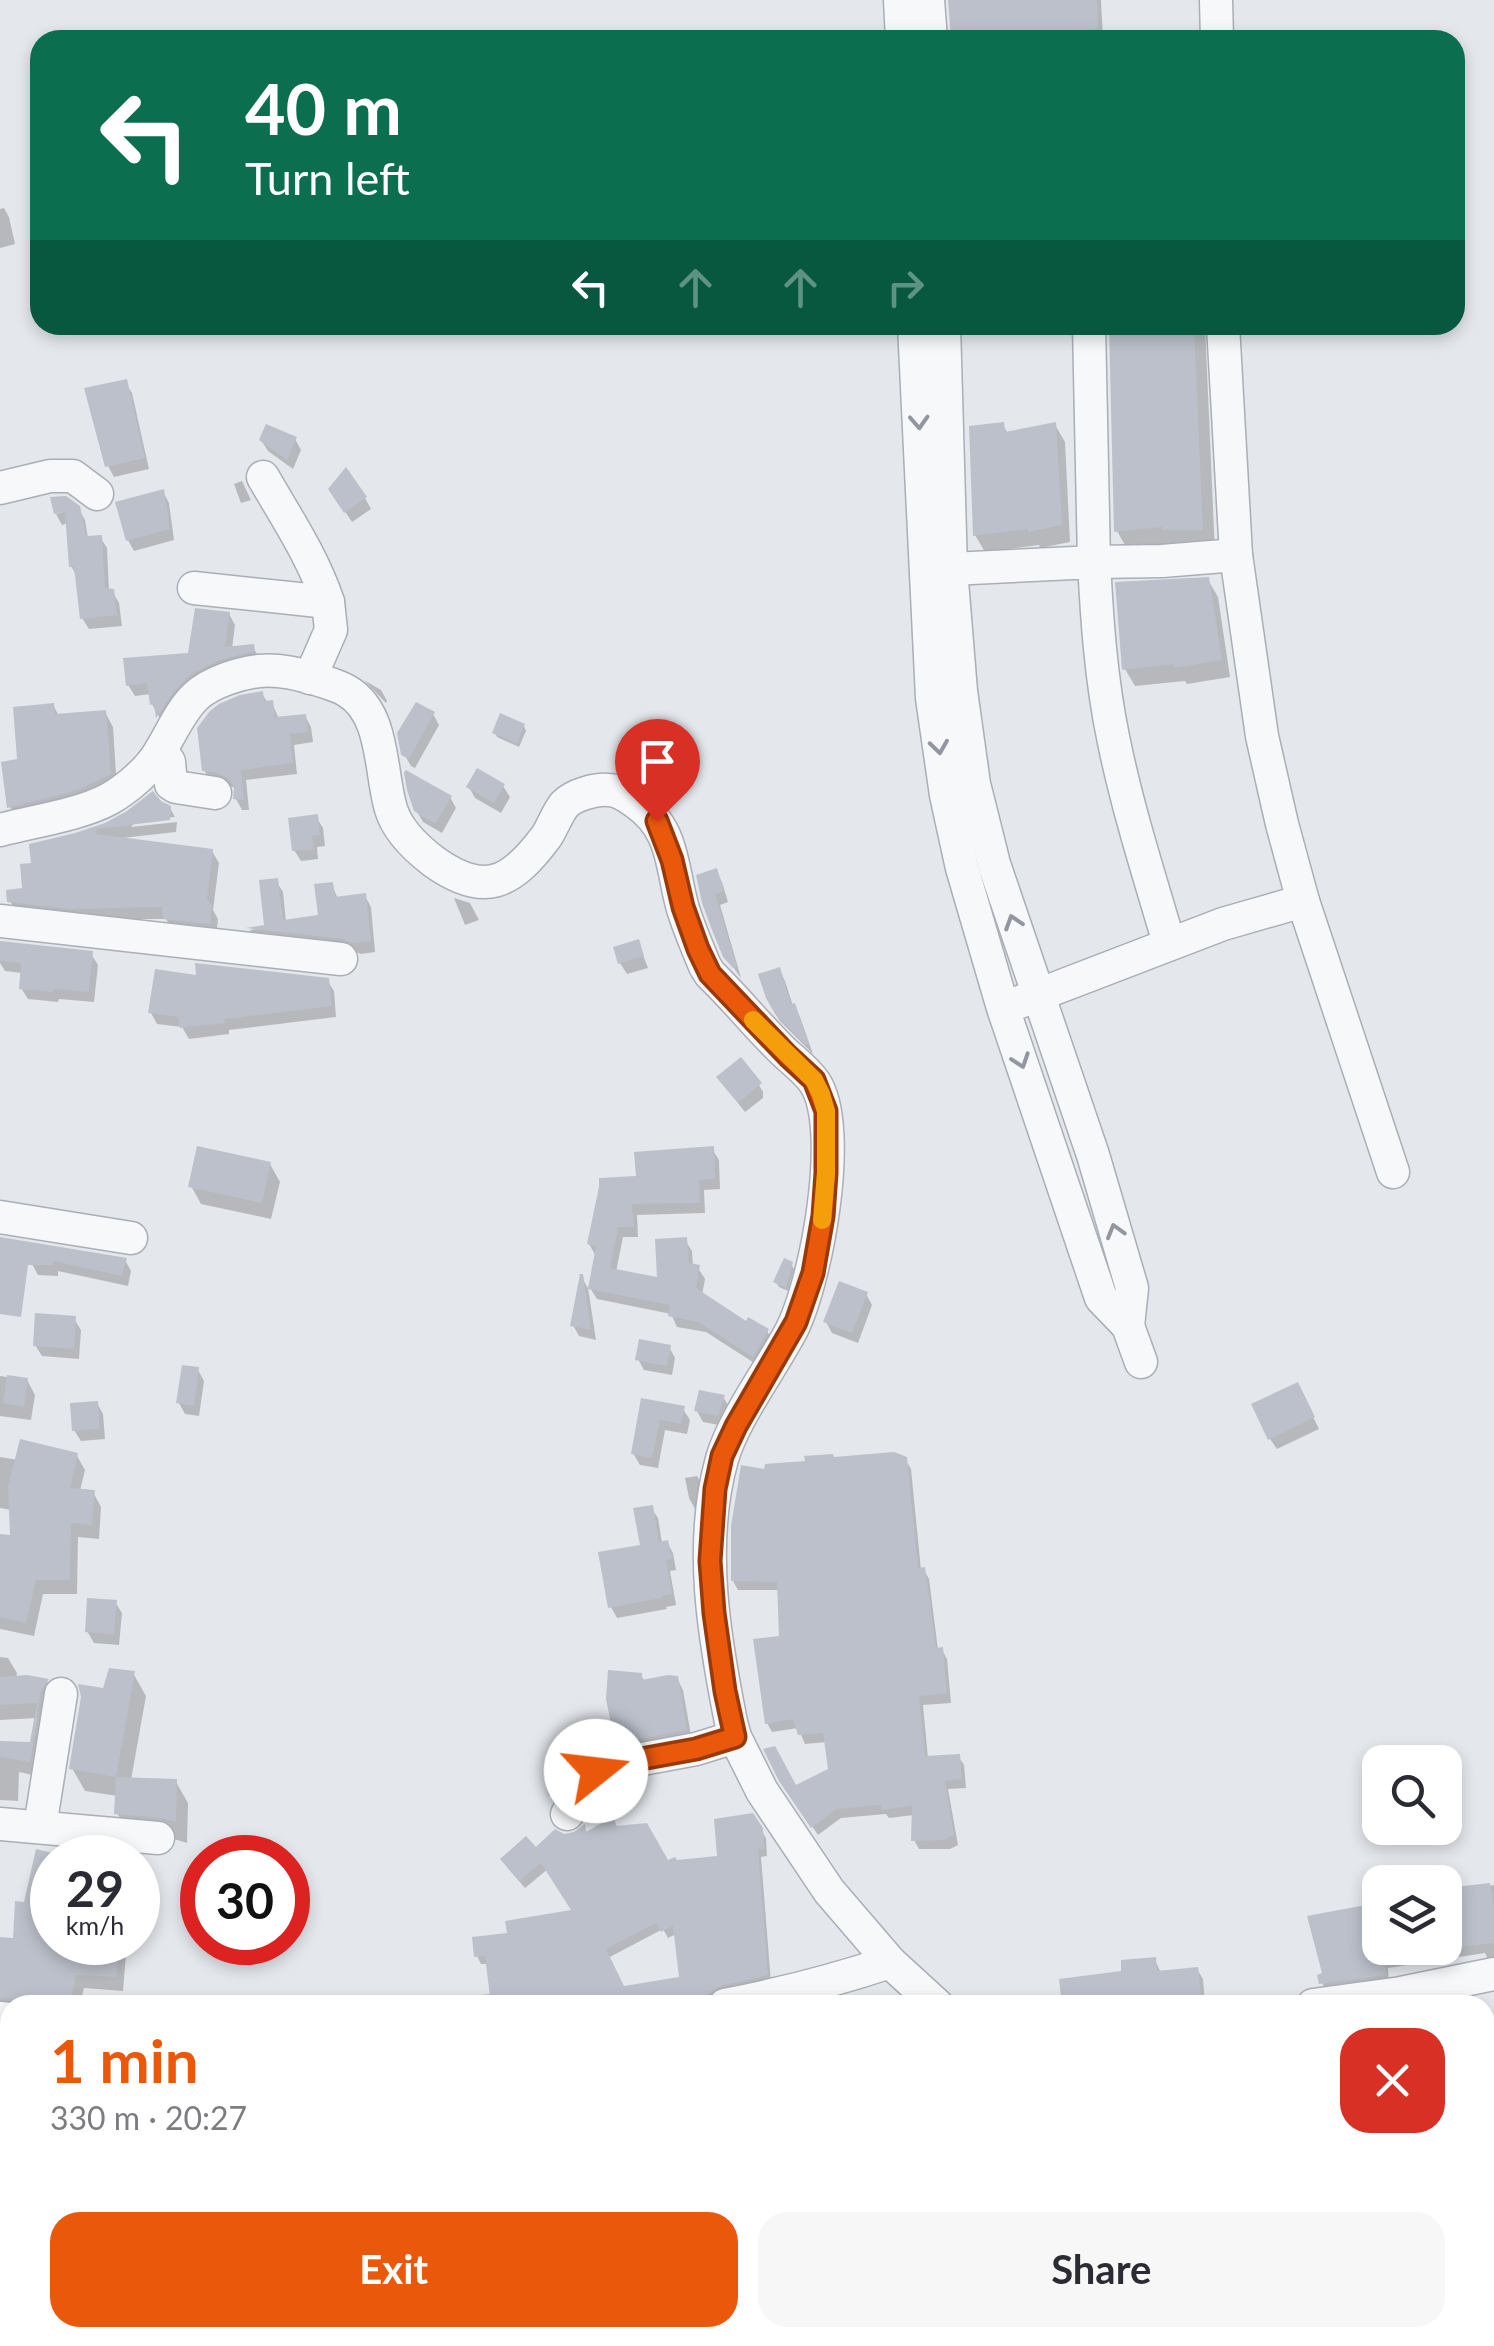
<!DOCTYPE html>
<html lang="en">
<head>
<meta charset="utf-8">
<style>
	:root { --surface:#fff; --page:#f7f7f7; --text:#2b2b33; --muted:#7c7c81; --accent:#ea580c }
	body { margin:0; font-family:Lato,sans-serif; background:var(--page); color:var(--text); height:100vh; display:flex; flex-direction:column; font-size:38px; white-space:nowrap }
	* { box-sizing:border-box; margin:0 }
	p { font-size:32px; color:var(--muted) }
	.icon { flex:none; width:55px; height:55px; fill:none; stroke:currentColor; stroke-width:2; stroke-linecap:round; stroke-linejoin:round }
	.map { position:relative; flex:1; overflow:hidden }
	.details { position:absolute; left:0px; top:1995px; width:1495px; height:352px; display:flex; flex-direction:column; background:var(--surface); border-radius:30px 30px 0 0; box-shadow:0 5px 15px #0003 }
	.details>* { flex:none }
	.top-card { position:absolute; left:30px; top:30px; width:1435px; height:305px; border-radius:30px; box-shadow:0 5px 15px #0003; background:#0b6e4f; color:#fff; overflow:hidden }
	.controls { position:absolute; left:1362px; top:1745px; display:grid; gap:20px }
	.controls a { display:grid; place-items:center; width:100px; height:100px; border-radius:20px; background:var(--surface); box-shadow:0 5px 15px #0003; font-size:50px }
	.speed { position:absolute; left:30px; top:1835px; display:flex; gap:20px; font-size:50px; font-weight:700; text-align:center }
	.speed>* { display:grid; place-content:center; width:130px; height:130px; border-radius:50%; background:var(--surface); box-shadow:0 5px 15px #0003; line-height:1 }
	.speed small { font-size:25px; font-weight:400 }
	.speed .limit { border:15px solid #d22; background:#fff; color:#111 }
	.pin { position:absolute; display:grid; place-items:center; width:85px; height:85px; color:#fff; margin:-102px -42px; border-radius:50% 50% 50% 0; rotate:-45deg; box-shadow:0 0 10px #0007 }
	.pin .icon { rotate:45deg }
	.me { position:absolute; width:110px; margin:-55px; rotate:74deg; stroke-linejoin:round; filter:drop-shadow(0 0 8px #0008) }
	.turn { display:flex; align-items:center; gap:35px; height:210px; padding:0 50px; font-size:45px }
	.turn .icon { width:130px; height:130px; stroke-width:2.5 }
	.turn b { display:block; font-size:70px; line-height:85px }
	.lanes { display:flex; align-items:center; height:95px; padding:0 50px; background:#0003; justify-content:center; gap:50px; direction:ltr }
	.lanes .off { opacity:.35 }
	.round { display:grid; place-items:center; flex:none; width:105px; height:105px; border-radius:30px; background:var(--page) }
	.overview { display:flex; align-items:center; justify-content:space-between; height:170px; padding:0 50px }
	h1 { font-size:60px; font-weight:700; line-height:75px; color:var(--accent) }
	.button { display:flex; gap:20px; margin-top:auto; padding:20px 50px }
	.button a { flex:1; height:115px; border-radius:30px; background:var(--accent); color:#fff; font-size:40px; font-weight:700; line-height:115px; text-align:center }
	.button a+a { background:var(--page); color:var(--text) }
	.map>svg:first-child { display:block }
</style>
</head>
<body>
<div class="map">
<svg width="1494" height="2346" viewBox="0 0 1494 2346">
	<rect width="100%" height="100%" fill="#e4e7ec"/>
	<g fill="#0003" fill-rule="evenodd">
		<polygon points="951,0 1101,0 1103,39 953,40"/>
		<polygon points="4,208 9,217 15,244 0,248 0,209"/>
		<polygon points="1112,325 1205,325 1215,553 1130,554 1117,531"/>
		<polygon points="125,382 132,393 149,469 114,477 108,466"/>
		<polygon points="1003,425 1008,434 1055,425 1065,442 1070,542 1040,548 1039,545 985,552 975,535"/>
		<polygon points="295,439 301,450 293,469 268,451 261,440"/>
		<polygon points="242,481 251,500 241,503 234,484"/>
		<polygon points="163,492 169,503 174,540 134,551 128,540"/>
		<polygon points="365,498 371,509 352,522 338,501"/>
		<polygon points="78,508 85,520 88,538 100,537 107,548 109,591 112,591 119,603 122,626 89,629 82,618 78,578 71,566 68,523 62,525 56,514"/>
		<polygon points="1208,580 1218,597 1230,677 1187,684 1185,681 1135,686 1125,669"/>
		<polygon points="229,614 235,625 232,649 252,646 259,657 164,726 152,704 151,694 135,696 128,685 191,656"/>
		<polygon points="364,680 381,690 387,701 386,703"/>
		<polygon points="262,694 268,703 272,703 279,719 305,716 311,727 313,742 294,745 297,774 246,780 249,810 242,810 236,799 236,788 211,781 204,770"/>
		<polygon points="53,705 59,716 105,712 113,727 117,789 18,821 10,807 20,761"/>
		<polygon points="433,714 439,725 415,768 411,766 404,754"/>
		<polygon points="524,726 526,731 519,747 497,737 495,733"/>
		<polygon points="503,786 510,797 501,813 475,798 469,787"/>
		<polygon points="450,797 456,808 442,833 423,822 416,810"/>
		<polygon points="170,808 175,817 136,821 131,827 177,822 176,832 122,838 212,851 219,863 213,910 218,919 216,936 173,931 166,919 78,919 17,913 10,901 37,891 32,846"/>
		<polygon points="316,817 323,828 325,846 317,847 318,859 301,861 294,850"/>
		<polygon points="716,871 722,882 728,902 720,905 741,978 725,956 705,903"/>
		<polygon points="276,881 283,892 286,922 321,918 332,885 338,899 365,896 371,907 375,952 361,954 351,950 255,939 250,930 267,927"/>
		<polygon points="454,898 470,903 479,920 465,925"/>
		<polygon points="638,942 648,968 627,974 620,963"/>
		<polygon points="0,944 91,954 98,965 94,1002 59,999 58,1002 28,999 21,988 22,973 5,971 0,963"/>
		<polygon points="779,970 785,981 793,1006 800,1017 813,1054 779,1020 772,1007"/>
		<polygon points="199,978 327,980 334,991 336,1017 229,1030 229,1034 189,1039 182,1027 157,1024 151,1013"/>
		<polygon points="756,1080 763,1092 763,1098 745,1112 726,1088"/>
		<polygon points="712,1149 719,1160 720,1189 704,1190 705,1213 637,1215 638,1237 623,1237 616,1272 660,1280 685,1240 692,1251 693,1267 698,1268 705,1279 702,1295 747,1325 767,1331 774,1342 759,1366 706,1332 677,1327 671,1314 597,1299 590,1288 596,1256 589,1244 638,1178"/>
		<polygon points="270,1164 280,1182 271,1219 201,1204 191,1186"/>
		<polygon points="34,1245 125,1260 131,1271 128,1286 58,1271 58,1276 38,1275 32,1264"/>
		<polygon points="791,1264 794,1269 788,1291 779,1287 776,1282"/>
		<polygon points="582,1278 588,1288 596,1340 579,1336 573,1325"/>
		<polygon points="866,1294 872,1305 858,1343 832,1333 826,1322"/>
		<polygon points="74,1319 81,1330 79,1359 42,1356 35,1345"/>
		<polygon points="669,1347 675,1358 672,1375 644,1370 638,1359"/>
		<polygon points="198,1370 204,1381 199,1416 185,1414 179,1403"/>
		<polygon points="0,1376 27,1380 35,1395 31,1420 0,1416"/>
		<polygon points="1303,1396 1319,1429 1277,1449 1270,1439"/>
		<polygon points="723,1397 730,1408 724,1426 703,1422 697,1411"/>
		<polygon points="643,1401 683,1409 690,1420 687,1434 665,1430 658,1468 640,1465 633,1453"/>
		<polygon points="97,1403 103,1414 105,1439 81,1441 74,1430"/>
		<polygon points="77,1456 85,1470 80,1491 93,1492 101,1507 99,1539 78,1537 77,1594 43,1594 34,1636 0,1629 0,1537 13,1538 12,1510 0,1508 0,1457 18,1460"/>
		<polygon points="905,1459 911,1469 921,1570 924,1570 929,1579 938,1650 942,1650 947,1659 951,1703 923,1705 928,1758 958,1756 964,1765 966,1788 948,1789 958,1845 950,1849 919,1849 914,1840 914,1815 889,1818 886,1814 841,1818 818,1835 788,1790 830,1770 827,1742 805,1744 798,1728 772,1732 767,1723 782,1638 780,1590 738,1590 733,1581 765,1472 834,1460"/>
		<polygon points="697,1476 703,1486 699,1508 695,1509 689,1498 685,1478"/>
		<polygon points="651,1508 658,1518 662,1543 667,1542 673,1553 676,1570 670,1571 676,1605 666,1607 667,1609 617,1618 611,1607 642,1547"/>
		<polygon points="115,1602 122,1613 119,1645 94,1643 87,1631"/>
		<polygon points="0,1657 8,1658 17,1673 16,1678 47,1681 55,1695 37,1776 19,1772 18,1801 0,1800 0,1744 32,1745 37,1718 0,1720"/>
		<polygon points="133,1673 146,1696 131,1780 176,1782 188,1803 187,1843 174,1839 130,1835 117,1813 118,1796 85,1791 72,1768 105,1691"/>
		<polygon points="641,1675 645,1682 677,1678 683,1690 692,1741 594,1763 587,1745 617,1740"/>
		<polygon points="562,1775 568,1786 556,1806 550,1795"/>
		<path d="M752,1816l14,22 1,18 -6,1 10,126 -60,22h-269l37,-6v-4l13,-1 -3,-30h-8l-4,-8 33,-21 64,-23 -26,-43 -23,19 -18,-21 57,-31 20,-8 4,6 25,-15 5,9 50,35 52,-5zM663,1929l5,9 8,-4 6,45 -59,10 -15,-31z"/>
		<polygon points="38,1852 60,1858 52,1858 52,1942 127,1942 123,1991 84,1988 80,2005 10,2005 0,2015 0,1939 15,1940"/>
		<polygon points="1445,1879 1450,1890 1461,1891 1494,1885 1494,1962 1490,1963 1485,1953 1388,1968 1389,1983 1327,1992 1322,1983 1325,1975 1310,1918 1380,1904 1380,1948 1445,1948 1445,1882 1414,1882"/>
		<polygon points="1155,1960 1161,1973 1197,1969 1203,1979 1205,2005 1099,2005 1124,1974"/>
		<polygon points="0,2040 10,2040 10,2074 0,2073"/>
		<polygon points="1485,2045 1489,2071 1485,2071"/>
		<polygon points="1494,2116 1494,2134 1485,2135 1485,2117"/>
		<polygon points="0,2132 10,2133 10,2163 0,2162"/>
		<polygon points="1485,2183 1490,2183 1494,2189 1494,2211 1485,2212"/>
		<polygon points="0,2192 10,2194 10,2221 0,2222"/>
		<polygon points="10,2256 10,2335 0,2335 0,2257"/>
		<polygon points="1494,2273 1494,2328 1485,2329 1485,2274"/>
		<polygon points="101,2338 203,2338 205,2346 102,2346"/>
		<polygon points="670,2338 689,2338 691,2346 673,2346"/>
		<polygon points="758,2338 813,2338 814,2346 747,2346 746,2339"/>
		<polygon points="1108,2338 1140,2338 1141,2342 1187,2338 1192,2346 1109,2346"/>
		<polygon points="1057,2342 1060,2346 1000,2346 1000,2343"/>
	</g>
	<g fill="#bbc0ca" fill-rule="evenodd">
		<polygon points="948,0 1097,0 1098,29 951,38"/>
		<polygon points="1109,325 1194,325 1203,530 1163,530 1162,527 1114,532"/>
		<polygon points="127,379 145,458 105,467 84,388"/>
		<polygon points="1004,422 1005,432 1056,422 1062,525 1028,532 1028,529 973,536 969,426"/>
		<polygon points="266,424 297,437 287,460 259,440"/>
		<polygon points="346,467 367,497 344,513 328,489"/>
		<polygon points="164,489 170,529 126,541 115,502"/>
		<polygon points="66,496 80,506 86,536 102,535 105,588 114,589 117,615 80,619 74,567 69,567 65,512 54,514 50,497"/>
		<polygon points="1209,577 1222,660 1174,668 1174,664 1122,670 1115,582"/>
		<polygon points="195,608 230,612 225,647 254,644 255,651 220,660 191,674 175,690 156,718 154,704 150,705 147,683 126,686 123,658 188,653"/>
		<polygon points="263,691 264,701 273,700 275,717 306,714 308,732 290,734 293,763 241,770 244,800 233,799 234,787 228,778 218,773 202,771 197,728 210,711 219,704 240,695"/>
		<polygon points="416,702 435,712 409,759 401,755 397,733"/>
		<polygon points="54,703 55,714 106,710 111,774 78,790 7,808 1,762 17,759 13,707"/>
		<polygon points="500,713 525,724 517,743 492,733"/>
		<polygon points="477,768 505,784 494,803 466,787"/>
		<polygon points="406,770 452,796 435,824 414,811 407,790 404,773"/>
		<polygon points="153,791 161,801 171,806 170,820 96,829 96,834 213,849 207,899 212,905 210,924 163,919 162,907 70,909 7,902 6,890 22,888 20,864 31,863 29,844 75,833 105,823 127,811"/>
		<polygon points="318,814 320,835 312,836 314,849 292,851 288,818"/>
		<polygon points="717,868 724,891 715,894 737,967 733,968 723,957 712,930 702,903 696,875"/>
		<polygon points="278,878 283,920 318,915 314,884 333,882 335,897 366,893 371,942 353,943 343,939 246,928 264,925 259,880"/>
		<polygon points="639,939 644,956 618,964 613,947"/>
		<polygon points="0,941 93,951 89,992 53,989 53,992 19,989 21,963 0,961"/>
		<polygon points="195,963 329,978 332,1006 224,1019 225,1023 180,1028 178,1017 148,1013 155,969 196,975"/>
		<polygon points="780,967 791,1004 795,1003 809,1044 806,1045 775,1014 766,998 758,974"/>
		<polygon points="741,1057 762,1083 738,1103 716,1077"/>
		<polygon points="197,1146 271,1162 262,1203 188,1187"/>
		<polygon points="714,1146 715,1179 699,1180 700,1203 632,1204 634,1227 618,1227 610,1268 657,1277 655,1239 687,1237 689,1263 700,1265 696,1288 746,1321 748,1317 769,1329 753,1357 698,1322 668,1316 670,1305 588,1289 596,1246 587,1244 599,1187 599,1178 636,1176 634,1152"/>
		<polygon points="0,1237 127,1258 122,1276 53,1261 53,1265 28,1265 21,1317 0,1314"/>
		<polygon points="784,1258 793,1262 786,1288 773,1282"/>
		<polygon points="580,1274 583,1274 591,1330 570,1326"/>
		<polygon points="839,1281 868,1292 852,1333 823,1322"/>
		<polygon points="35,1313 76,1316 74,1349 33,1346"/>
		<polygon points="639,1339 671,1345 667,1366 635,1360"/>
		<polygon points="182,1365 199,1367 194,1406 176,1403"/>
		<polygon points="7,1375 28,1378 24,1407 3,1403"/>
		<polygon points="1298,1382 1315,1417 1268,1440 1251,1404"/>
		<polygon points="699,1390 725,1395 718,1416 694,1411"/>
		<polygon points="641,1398 685,1406 681,1424 660,1420 652,1458 631,1454"/>
		<polygon points="98,1401 100,1429 72,1431 70,1403"/>
		<polygon points="20,1439 78,1453 70,1488 95,1490 92,1525 71,1523 70,1580 36,1580 26,1623 0,1617 0,1534 10,1535 8,1487"/>
		<polygon points="894,1452 907,1457 918,1568 925,1567 936,1648 943,1647 947,1694 919,1696 925,1756 960,1754 962,1779 945,1781 954,1835 944,1840 911,1841 912,1806 881,1810 881,1805 836,1809 811,1828 779,1781 763,1749 775,1746 796,1785 828,1769 823,1733 798,1735 793,1719 765,1724 753,1639 779,1636 777,1582 731,1581 731,1526 741,1465 764,1469 765,1464 805,1461 804,1456 833,1454 834,1457"/>
		<polygon points="653,1505 659,1542 668,1540 672,1559 666,1560 672,1594 662,1596 662,1598 608,1608 598,1552 640,1545 633,1508"/>
		<polygon points="87,1598 117,1600 114,1634 85,1632"/>
		<polygon points="109,1668 135,1671 116,1777 69,1769 81,1697 78,1684 103,1688"/>
		<polygon points="608,1670 642,1673 642,1680 668,1675 678,1676 687,1730 596,1747 586,1754 584,1743 614,1738 606,1699"/>
		<polygon points="27,1675 49,1679 41,1691 30,1762 0,1757 0,1741 30,1742 37,1703 0,1705 0,1677"/>
		<polygon points="563,1772 565,1782 556,1794 548,1796 544,1775"/>
		<polygon points="116,1777 177,1779 176,1822 160,1818 114,1814"/>
		<path d="M753,1813l10,15 1,21h-6l10,126 -48,11 -9,5 -5,7v7h-10v-5l-30,5h-175l-6,-49 -11,1 -2,-20 35,-4 -2,-12 66,-11 -30,-47 -22,18 -19,-22 26,-23 10,11 19,-18 9,5 10,-2 11,-8 1,8 28,-16 2,10 31,-3 21,37 7,-3 2,3 40,-4 -3,-37zM656,1923l5,9 12,-6 6,51 -55,9 -18,-37z"/>
		<polygon points="36,1849 52,1853 52,1942 119,1942 116,1977 76,1975 70,2005 24,2005 13,1999 0,1998 0,1937 13,1938 15,1901 24,1902"/>
		<polygon points="1490,1883 1494,1906 1494,1943 1445,1949 1445,1888"/>
		<polygon points="1371,1904 1380,1948 1383,1948 1386,1975 1319,1984 1317,1975 1322,1973 1307,1916"/>
		<polygon points="1156,1957 1157,1971 1198,1967 1202,2001 1174,2005 1062,2005 1059,1979 1121,1971 1121,1960"/>
	</g>
	<g fill="none" stroke-linecap="round" stroke-linejoin="round">
		<defs>
			<g id="minor">
				<polyline points="900,0 902,40"/>
				<polyline points="928,0 931,40"/>
				<polyline points="1216,0 1217,40"/>
				<polyline points="914,325 932,698 946,795 962,868 1003,1008 1101,1298 1128,1326 1141,1362"/>
				<polyline points="944,325 951,569 961,691 974,784 994,864 1093,1155 1132,1288 1128,1326"/>
				<polyline points="1089,325 1094,562 1162,561 1236,555"/>
				<polyline points="1223,325 1236,555 1262,736 1282,824 1303,901 1393,1172"/>
				<path d="M263,477c23,40 50,80 65,125"/>
				<polyline points="0,488 50,476 73,476 97,494"/>
				<path d="M930,570l164,-8c3,58 7,117 19,175 14,70 36,138 56,206"/>
				<polyline points="194,588 328,602 331,630 310,678"/>
				<polyline points="161,750 169,762 171,784 176,787 215,793"/>
				<path d="M0,830c34,-9 79,-15 109,-31 18,-10 40,-29 50,-46 12,-19 21,-42 37,-57 15,-14 44,-23 63,-25 21,-2 40,3 60,9 9,3 20,6 28,11 38,22 33,82 44,118 6,20 25,39 42,52 51,37 78,23 113,-24 7,-10 11,-24 19,-33 9,-9 30,-15 43,-14 10,0 19,6 27,12 40,27 36,65 48,107 6,19 14,38 22,57l5,8c24,23 44,48 68,72 11,12 28,23 37,37 30,46 1,202 -25,250 -20,37 -57,87 -68,126 -24,85 -8,178 9,263l4,15 27,54 67,100 61,71 47,43"/>
				<polyline points="0,921 341,959"/>
				<polyline points="1017,1003 1223,924 1303,901"/>
				<polyline points="0,1217 131,1238"/>
				<polyline points="567,1814 600,1767 696,1749 735,1737"/>
				<polyline points="0,1824 158,1838"/>
				<polyline points="40,1827 61,1694"/>
				<path d="M725,2005c56,-11 111,-25 165,-43"/>
				<polyline points="1313,2005 1401,1993 1494,1974"/>
				<polyline points="0,2018 10,2019"/>
				<polyline points="1485,2161 1494,2160"/>
				<polyline points="0,2226 10,2228"/>
				<polyline points="1485,2252 1494,2251"/>
				<polyline points="1267,2338 1268,2346"/>
				<polyline points="47,2346 48,2338"/>
				<polyline points="877,2346 929,2338"/>
			</g>
		</defs>
		<use href="#minor" stroke="#a9aeb7" stroke-width="35"/>
		<use href="#minor" stroke="#f7f8fa" stroke-width="32"/>
	</g>
	<defs><path id="oneway-chevron" d="M-2-3.5L2.5 0L-2 3.5" fill="none" stroke-width="1.6" stroke-linecap="round" stroke-linejoin="round" transform="scale(2.5)"/></defs>
	<g stroke="#9196a0">
		<use href="#oneway-chevron" transform="translate(919 422) rotate(87)"/>
		<use href="#oneway-chevron" transform="translate(939 747) rotate(82)"/>
		<use href="#oneway-chevron" transform="translate(1013 922) rotate(-108)"/>
		<use href="#oneway-chevron" transform="translate(1021 1061) rotate(71)"/>
		<use href="#oneway-chevron" transform="translate(1115 1231) rotate(-106)"/>
	</g>
	<g fill="none" stroke-linecap="round" stroke-linejoin="round">
		<defs>
			<polyline id="route" points="596,1771 608,1765 696,1749 735,1737 725,1691 714,1613 710,1561 715,1489 722,1456 736,1426 796,1322 813,1273 823,1216 826,1173 826,1111 814,1080 788,1056 710,974 698,949 683,907 672,860 657,821"/>
		</defs>
		<use href="#route" stroke="#983908" stroke-width="25"/>
		<use href="#route" stroke="#ea580c" stroke-width="18"/>
		<polyline stroke="#f59e0b" stroke-width="18" points="753,1020 814,1080 821,1094 826,1111 826,1173 822,1220"/>
	</g>
</svg>
<div class="controls">
<a><svg class="icon" aria-label="search" viewBox="0 0 24 24"><circle cx="10" cy="10" r="6"/><path d="M15 15l6 6"/></svg></a>
<a><svg class="icon" aria-label="layers" viewBox="0 0 24 24"><path d="M12 4l9 5-9 5-9-5zM3 14l9 5 9-5"/></svg></a>
</div>
<div class="speed"><div>29<small>km/h</small></div><div class="limit">30</div></div>
<div class="pin" style="left:657px;top:821px;background:#d93025"><svg class="icon" aria-label="arrive" viewBox="0 0 24 24"><path d="M6 21V4h12l-3 4 3 4H6"/></svg></div>
<svg class="me" style="left:596px;top:1771px" viewBox="-20 -20 40 40"><circle r="19" fill="#fff"/><path d="M0-13L10 11 0 6-10 11z" fill="#ea580c"/></svg>
<div class="top-card">
<div class="turn"><svg class="icon" aria-label="left" viewBox="0 0 24 24"><path d="M17 20v-9H6M10 6l-5 5 5 5"/></svg><div><b>40 m</b>Turn left</div></div>
<div class="lanes"><svg class="icon" aria-label="left" viewBox="0 0 24 24"><path d="M17 20v-9H6M10 6l-5 5 5 5"/></svg><svg class="icon off" aria-label="ahead" viewBox="0 0 24 24"><path d="M12 20V5M6 11l6-6 6 6"/></svg><svg class="icon off" aria-label="ahead" viewBox="0 0 24 24"><path d="M12 20V5M6 11l6-6 6 6"/></svg><svg class="icon off" aria-label="right" viewBox="0 0 24 24"><path d="M7 20v-9h11M14 6l5 5-5 5"/></svg></div>
</div>
<section class="details">
<div class="overview"><div><h1>1 min</h1><p>330 m · 20:27</p></div><a class="round" style="background:#d93025;color:#fff"><svg class="icon" aria-label="close" viewBox="0 0 24 24"><path d="M6 6l12 12M18 6L6 18"/></svg></a></div>
<div class="button"><a>Exit</a><a>Share</a></div>
</section>
</div>
</body>
</html>
